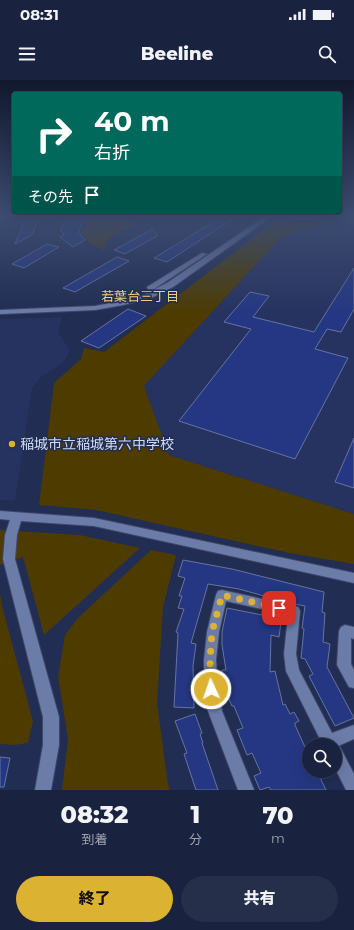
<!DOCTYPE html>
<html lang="ja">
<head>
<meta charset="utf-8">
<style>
	:root { --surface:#19223e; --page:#262f49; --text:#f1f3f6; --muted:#9fa4b0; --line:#373f58; --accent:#dcb233 }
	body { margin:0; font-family:Montserrat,"Noto Sans JP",sans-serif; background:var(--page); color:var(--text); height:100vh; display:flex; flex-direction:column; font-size:15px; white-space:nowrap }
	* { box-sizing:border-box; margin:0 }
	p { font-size:13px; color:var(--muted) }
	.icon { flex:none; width:22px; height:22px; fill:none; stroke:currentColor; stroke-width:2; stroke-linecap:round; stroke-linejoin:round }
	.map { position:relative; height:710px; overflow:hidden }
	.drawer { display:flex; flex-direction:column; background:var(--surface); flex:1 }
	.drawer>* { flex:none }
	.top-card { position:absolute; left:12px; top:12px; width:330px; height:122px; border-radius:4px; box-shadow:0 4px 16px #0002,0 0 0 1px var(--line); background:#00695c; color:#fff; overflow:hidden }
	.buttons { position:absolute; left:302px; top:658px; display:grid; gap:8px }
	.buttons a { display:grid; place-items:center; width:40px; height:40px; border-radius:50%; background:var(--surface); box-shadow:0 4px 16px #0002,0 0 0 1px var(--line); font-size:20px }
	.pin { position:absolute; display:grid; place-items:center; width:34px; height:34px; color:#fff; margin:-17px; border-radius:8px; box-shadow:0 2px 6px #0006 }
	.me { position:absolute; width:44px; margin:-22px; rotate:357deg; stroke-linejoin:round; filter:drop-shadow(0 0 3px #0008) }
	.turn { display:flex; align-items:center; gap:14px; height:84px; padding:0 16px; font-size:18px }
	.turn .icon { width:52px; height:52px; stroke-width:2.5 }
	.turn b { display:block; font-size:28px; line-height:34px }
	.then { display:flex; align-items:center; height:38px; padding:0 16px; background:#0003; gap:8px; font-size:15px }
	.eta { display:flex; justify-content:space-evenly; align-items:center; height:68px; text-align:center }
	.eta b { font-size:24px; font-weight:800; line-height:28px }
	.cta { display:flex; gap:8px; margin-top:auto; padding:8px 16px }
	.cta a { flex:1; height:46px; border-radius:24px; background:var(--accent); color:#111; font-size:16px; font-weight:800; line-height:46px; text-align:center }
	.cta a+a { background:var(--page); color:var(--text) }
	.status { display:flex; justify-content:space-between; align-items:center; height:28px; padding:0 20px; background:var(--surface); direction:ltr }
	.status svg { height:11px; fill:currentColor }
	header { display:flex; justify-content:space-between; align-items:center; height:52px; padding:0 16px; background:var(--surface); font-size:18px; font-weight:800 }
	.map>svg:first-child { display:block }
</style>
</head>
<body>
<div class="status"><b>08:31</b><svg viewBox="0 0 49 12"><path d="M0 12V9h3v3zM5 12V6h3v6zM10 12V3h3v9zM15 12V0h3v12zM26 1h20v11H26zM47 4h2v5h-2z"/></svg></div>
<header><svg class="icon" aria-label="menu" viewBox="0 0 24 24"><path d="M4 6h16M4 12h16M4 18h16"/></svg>Beeline<svg class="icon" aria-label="search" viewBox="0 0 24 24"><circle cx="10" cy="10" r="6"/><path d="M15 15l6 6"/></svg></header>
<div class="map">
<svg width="354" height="710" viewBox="0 0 354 710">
	<rect width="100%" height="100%" fill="#212d53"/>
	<g fill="#263360">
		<polygon points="349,135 354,135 354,434 169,375 144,306 281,157"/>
		<polygon points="62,237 58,252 69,269 68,276 59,285 41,297 32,308 15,420 0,420 0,239"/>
	</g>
	<g fill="#4d3b00">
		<polygon points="89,135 122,135 131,137 129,140 134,145 106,160 104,170 88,162 82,151"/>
		<polygon points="278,139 303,142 332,141 281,157 144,306 169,375 354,434 354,484 289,473 96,430 39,425 54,303 81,279 84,268 104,272"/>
		<polygon points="0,450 80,455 140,468 44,555 23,477 0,485"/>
		<polygon points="151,470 176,475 163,527 157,623 168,704 170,710 62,710 68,659 58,597 65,555 78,538"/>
		<polygon points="0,513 2,526 33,641 28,663 15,665 0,664"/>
	</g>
	<g fill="#253783" stroke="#6574a0">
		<polygon points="27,135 40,135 32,155 15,164"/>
		<polygon points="225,135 228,135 231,140 167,182 154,178"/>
		<polygon points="67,136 84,137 79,152 85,160 73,167 60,157 64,155 61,150"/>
		<polygon points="153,149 157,156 125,174 114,170"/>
		<polygon points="47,164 59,167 24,188 12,184"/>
		<polygon points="117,177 129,181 75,212 63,208"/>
		<polygon points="354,188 354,229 341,252 327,249 315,269 348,278 295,379 179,341 251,249 224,242 250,212 269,216 253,237 314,252"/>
		<polygon points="128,229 146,236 99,268 81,261"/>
		<polygon points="354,358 354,408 335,402"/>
		<polygon points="183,480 232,489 324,512 322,532 325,533 323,562 330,564 327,587 354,638 335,646 309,596 313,594 305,579 301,578 304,549 302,548 305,526 264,518 264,516 239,509 208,504 191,563 196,564 193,586 194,628 174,627 178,553 176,552 184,529 178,528 182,516 179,516 185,498 178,496"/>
		<polygon points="227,528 262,535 262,531 282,535 279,557 271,555 270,592 275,591 283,625 285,624 290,634 294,632 299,641 295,643 295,645 309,676 309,691 317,691 326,710 271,710 269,707 260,710 254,696 261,693 252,673 247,675 237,650 243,648 234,626 232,626 224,609 222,590 226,590 222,565 222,552"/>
		<polygon points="195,634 202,653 200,654 203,663 202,663 218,710 196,710 184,674 187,673 175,641"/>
		<polygon points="0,677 10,678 4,707 0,707"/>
	</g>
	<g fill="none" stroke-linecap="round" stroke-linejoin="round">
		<defs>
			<g id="street">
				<polygon points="222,510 298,527 300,531 296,574 299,590 332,653 354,645 354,659 338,666 340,667 354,694 354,710 346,710 335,688 335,665 323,665 286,591 284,574 288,535 226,521 219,552 216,580 218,609 222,631 254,710 238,710 208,631 204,609 204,580 207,552 216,515 218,511"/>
				<polygon points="345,545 354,547 354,559 351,558 351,584 354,590 354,608 349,607 337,585 339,551 341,547"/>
			</g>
			<g id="secondary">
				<polygon points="0,135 12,135 0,139"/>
				<polygon points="267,135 274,135 173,207 151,218 123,225 95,230 0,234 0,230 95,226 122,221 145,214 167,203"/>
				<polygon points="278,135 307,136 332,135 307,140 281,137"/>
				<polygon points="202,173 207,174 154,209 148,209 147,207"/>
				<polygon points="0,431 94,438 354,493 354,503 94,446 21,441 17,455 15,479 59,637 59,665 51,710 35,710 43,665 43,637 3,479 5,455 10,440 0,439"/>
			</g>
		</defs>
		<use href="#street" stroke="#3e4768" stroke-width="2"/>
		<use href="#secondary" stroke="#3e4768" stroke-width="2"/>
		<use href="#street" fill="#6c7ca9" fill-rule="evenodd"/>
		<use href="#secondary" fill="#6c7ca9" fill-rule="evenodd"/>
	</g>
	<linearGradient id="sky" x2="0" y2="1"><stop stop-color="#12192e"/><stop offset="0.58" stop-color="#3d4c71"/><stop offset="1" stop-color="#3d4c71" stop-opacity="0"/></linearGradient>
	<rect width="354" height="234" fill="url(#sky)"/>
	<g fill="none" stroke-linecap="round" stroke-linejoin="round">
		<polyline stroke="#dcb233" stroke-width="7" stroke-dasharray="0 12.6" points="211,609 210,580 212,552 222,515 279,528"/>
	</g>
	<circle fill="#dcb233" stroke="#212d53" stroke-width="1.5" cx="12" cy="364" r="4"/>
	<g text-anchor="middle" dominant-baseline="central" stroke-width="3" stroke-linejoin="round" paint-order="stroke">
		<g font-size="13" fill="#eccf83" stroke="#212d53">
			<text x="140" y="216">若葉台三丁目</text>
		</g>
		<g font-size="14" fill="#d0daf3" stroke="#212d53" text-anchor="start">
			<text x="20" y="364">稲城市立稲城第六中学校</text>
		</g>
	</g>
</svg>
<div class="buttons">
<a><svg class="icon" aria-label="search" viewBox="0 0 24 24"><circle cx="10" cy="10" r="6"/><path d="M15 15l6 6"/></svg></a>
</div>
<div class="pin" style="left:279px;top:528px;background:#d93025"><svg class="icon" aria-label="arrive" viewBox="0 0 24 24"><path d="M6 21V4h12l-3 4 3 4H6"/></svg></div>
<svg class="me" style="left:211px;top:609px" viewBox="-20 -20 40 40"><circle r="17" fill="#dcb233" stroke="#fff" stroke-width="3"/><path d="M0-11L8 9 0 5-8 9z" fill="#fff"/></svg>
<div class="top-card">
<div class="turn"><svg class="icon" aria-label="right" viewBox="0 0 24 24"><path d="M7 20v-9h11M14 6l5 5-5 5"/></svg><div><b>40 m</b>右折</div></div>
<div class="then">その先<svg class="icon" aria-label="arrive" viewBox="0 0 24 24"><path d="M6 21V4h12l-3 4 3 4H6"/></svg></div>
</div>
</div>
<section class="drawer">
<div class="eta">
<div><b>08:32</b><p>到着</p></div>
<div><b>1</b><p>分</p></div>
<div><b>70</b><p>m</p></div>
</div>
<div class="cta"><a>終了</a><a>共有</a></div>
</section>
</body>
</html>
